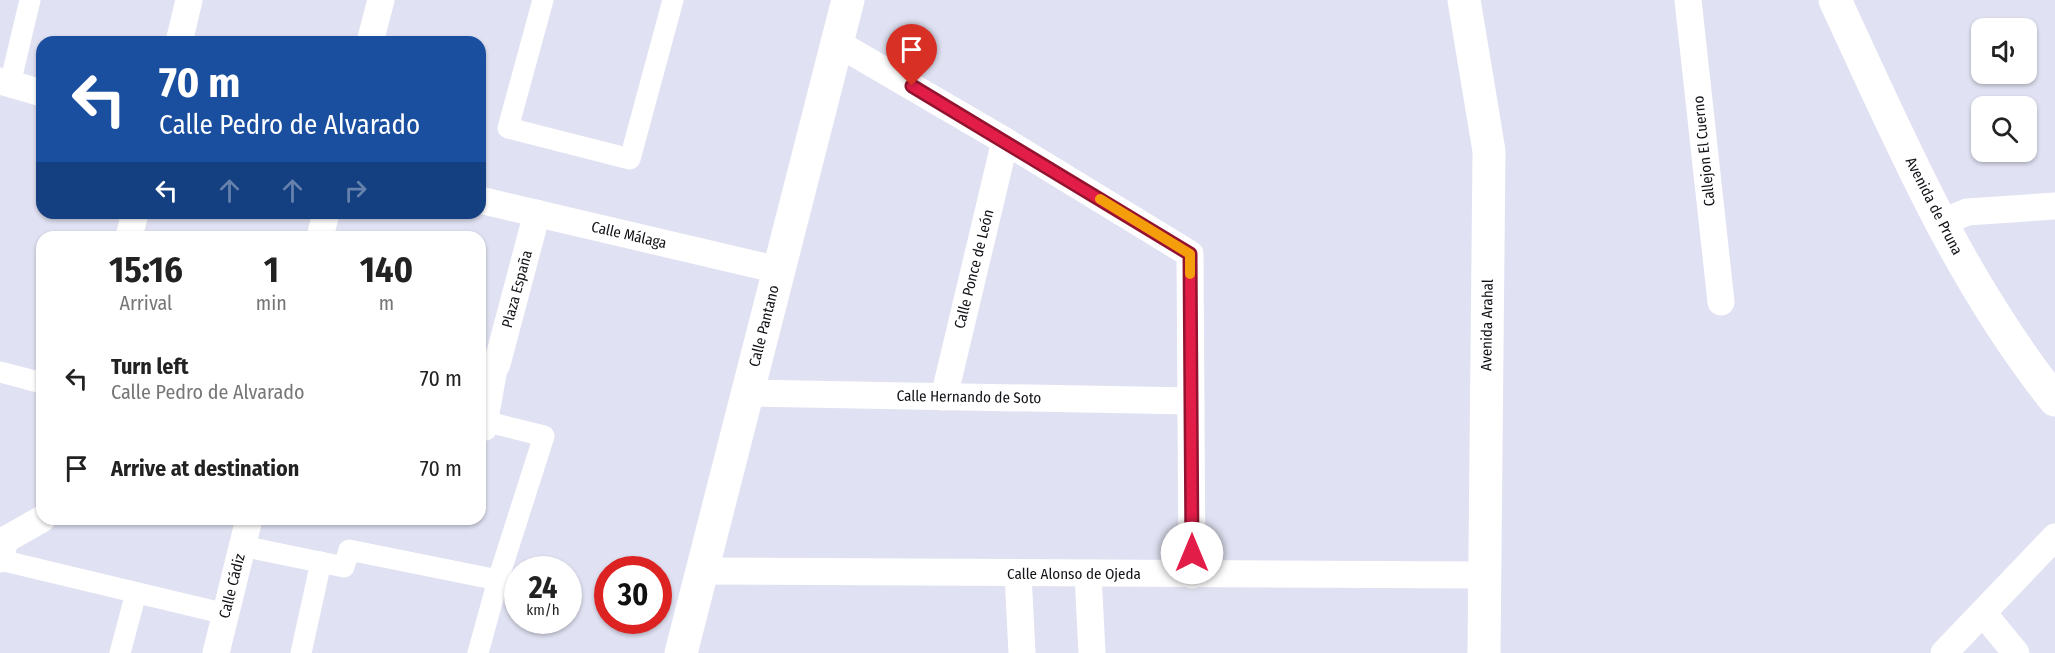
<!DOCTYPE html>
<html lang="en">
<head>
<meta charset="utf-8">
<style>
	:root { --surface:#fff; --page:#f2f2f2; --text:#222; --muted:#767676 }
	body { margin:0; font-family:"Fira Sans Condensed",sans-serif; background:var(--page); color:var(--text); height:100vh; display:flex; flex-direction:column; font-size:22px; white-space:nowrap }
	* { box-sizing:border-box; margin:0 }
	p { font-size:20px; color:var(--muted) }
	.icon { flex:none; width:33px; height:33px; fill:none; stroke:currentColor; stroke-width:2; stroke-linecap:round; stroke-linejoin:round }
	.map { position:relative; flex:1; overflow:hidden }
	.sheet { position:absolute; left:36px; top:231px; width:450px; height:294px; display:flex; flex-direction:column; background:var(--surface); border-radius:18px; box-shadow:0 2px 4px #0004 }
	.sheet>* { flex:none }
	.hud { position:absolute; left:36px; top:36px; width:450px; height:183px; border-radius:18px; box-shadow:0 2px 4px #0004; background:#1a4fa0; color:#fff; overflow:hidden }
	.tools { position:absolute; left:1971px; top:18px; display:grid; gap:12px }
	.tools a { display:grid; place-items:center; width:66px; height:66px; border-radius:12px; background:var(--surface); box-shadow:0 2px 4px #0004; font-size:30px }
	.speed { position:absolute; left:504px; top:556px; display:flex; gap:12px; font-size:30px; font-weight:700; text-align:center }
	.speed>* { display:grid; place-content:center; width:78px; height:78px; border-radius:50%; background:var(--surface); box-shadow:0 2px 4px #0004; line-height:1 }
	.speed small { font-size:15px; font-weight:400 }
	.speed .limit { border:9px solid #d22; background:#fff; color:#111 }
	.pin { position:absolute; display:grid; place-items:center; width:51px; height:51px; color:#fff; margin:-62px -26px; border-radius:50% 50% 50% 0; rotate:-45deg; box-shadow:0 0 6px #0007 }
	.pin .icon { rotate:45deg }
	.me { position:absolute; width:66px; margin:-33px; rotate:0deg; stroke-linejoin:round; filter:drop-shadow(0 0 4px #0008) }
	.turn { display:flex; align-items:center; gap:21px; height:126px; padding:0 24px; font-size:27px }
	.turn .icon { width:78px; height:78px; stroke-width:2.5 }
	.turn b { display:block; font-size:42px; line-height:51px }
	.lanes { display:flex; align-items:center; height:57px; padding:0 24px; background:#0003; justify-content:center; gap:30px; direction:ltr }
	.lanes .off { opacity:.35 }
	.eta { display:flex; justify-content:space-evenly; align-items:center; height:102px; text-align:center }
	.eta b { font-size:36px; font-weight:700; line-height:42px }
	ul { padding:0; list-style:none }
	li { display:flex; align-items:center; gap:18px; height:90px; padding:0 24px }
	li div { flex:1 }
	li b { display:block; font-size:22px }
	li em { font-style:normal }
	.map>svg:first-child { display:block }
</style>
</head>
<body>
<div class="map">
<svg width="2055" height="653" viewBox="0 0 2055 653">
	<rect width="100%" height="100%" fill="#e0e1f2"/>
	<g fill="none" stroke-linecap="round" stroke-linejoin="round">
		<g stroke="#fff" stroke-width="21">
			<polyline points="543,0 508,128 630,159 673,0"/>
			<polyline points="10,84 30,0"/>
			<polyline points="480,361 497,364 497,369 486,430 481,428"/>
			<polyline points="0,372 42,383"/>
			<polyline points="242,546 344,567 349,550 498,580"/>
			<polyline points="0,560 226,614"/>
			<polyline points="120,653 136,593"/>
			<polyline points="301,653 321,562"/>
			<polyline points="478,653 498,580 544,436 488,422"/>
		</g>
		<g stroke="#fff" stroke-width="27">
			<polyline points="1688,0 1721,302"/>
			<polyline points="179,42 189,0"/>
			<polyline points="370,42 381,0"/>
			<polyline points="837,43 1005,141 1190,254 1192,575"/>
			<polyline points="0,81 42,93"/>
			<polyline points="480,200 778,270"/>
			<polyline points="1941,223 1967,212 2055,206"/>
			<polyline points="129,237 135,213"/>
			<polyline points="320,237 326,213"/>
			<polyline points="497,364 537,213"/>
			<polyline points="746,393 1191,401"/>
			<polyline points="944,397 1005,141"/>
			<polyline points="0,559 5,540 42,519"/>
			<polyline points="701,571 1484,575"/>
			<polyline points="1018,574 1022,653"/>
			<polyline points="1088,574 1092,653"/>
			<polyline points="1983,613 2016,653"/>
			<polyline points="216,653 249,519"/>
			<polyline points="1944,653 2055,537"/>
		</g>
		<g stroke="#fff" stroke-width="33">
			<polyline points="1464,0 1489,151 1484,653"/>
			<polyline points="681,653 848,0"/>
		</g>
		<path stroke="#fff" stroke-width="33" d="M1835,0c64,138 124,280 220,400"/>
	</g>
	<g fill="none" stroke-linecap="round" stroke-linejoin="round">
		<defs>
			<polyline id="route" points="912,86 1190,254 1192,553"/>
		</defs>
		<use href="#route" stroke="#92132f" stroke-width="15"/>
		<use href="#route" stroke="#e11d48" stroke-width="10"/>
		<polyline stroke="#f59e0b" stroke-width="10" points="1100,199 1190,254 1190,274"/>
	</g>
	<g text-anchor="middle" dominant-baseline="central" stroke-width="6" stroke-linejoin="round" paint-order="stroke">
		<g font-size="15" fill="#121318" stroke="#fff">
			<text transform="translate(1704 151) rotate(-96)">Callejon El Cuerno</text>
			<text transform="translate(1934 206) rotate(63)">Avenida de Pruna</text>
			<text transform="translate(629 235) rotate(13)">Calle Málaga</text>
			<text transform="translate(974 269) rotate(-76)">Calle Ponce de León</text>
			<text transform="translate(517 289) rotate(-75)">Plaza España</text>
			<text transform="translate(1487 325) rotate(-89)">Avenida Arahal</text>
			<text transform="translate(764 326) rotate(-76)">Calle Pantano</text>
			<text transform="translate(969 397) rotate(1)">Calle Hernando de Soto</text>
			<text x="1074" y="574">Calle Alonso de Ojeda</text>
			<text transform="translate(232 586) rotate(-76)">Calle Cádiz</text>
		</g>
	</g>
</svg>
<div class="tools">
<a><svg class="icon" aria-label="sound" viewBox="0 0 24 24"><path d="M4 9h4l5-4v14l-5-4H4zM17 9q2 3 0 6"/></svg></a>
<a><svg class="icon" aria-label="search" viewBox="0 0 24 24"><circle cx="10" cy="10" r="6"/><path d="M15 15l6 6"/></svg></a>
</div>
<div class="speed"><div>24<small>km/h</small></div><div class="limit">30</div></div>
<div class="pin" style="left:912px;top:86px;background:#d93025"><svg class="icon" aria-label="arrive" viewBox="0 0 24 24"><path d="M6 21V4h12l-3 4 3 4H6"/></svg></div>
<svg class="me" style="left:1192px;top:553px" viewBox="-20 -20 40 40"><circle r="19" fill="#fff"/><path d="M0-13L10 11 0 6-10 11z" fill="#e11d48"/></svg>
<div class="hud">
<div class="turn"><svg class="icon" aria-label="left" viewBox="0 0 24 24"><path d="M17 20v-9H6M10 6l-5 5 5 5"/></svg><div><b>70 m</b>Calle Pedro de Alvarado</div></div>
<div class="lanes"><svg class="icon" aria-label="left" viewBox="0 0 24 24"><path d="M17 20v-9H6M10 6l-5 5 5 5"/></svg><svg class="icon off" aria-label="ahead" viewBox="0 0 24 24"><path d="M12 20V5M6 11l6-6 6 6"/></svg><svg class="icon off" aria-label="ahead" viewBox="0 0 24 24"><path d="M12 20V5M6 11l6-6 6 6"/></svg><svg class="icon off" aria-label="right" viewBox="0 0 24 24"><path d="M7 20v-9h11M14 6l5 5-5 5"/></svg></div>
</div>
<section class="sheet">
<div class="eta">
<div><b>15:16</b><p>Arrival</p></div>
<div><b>1</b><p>min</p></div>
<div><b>140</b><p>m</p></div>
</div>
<ul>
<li><svg class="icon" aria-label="left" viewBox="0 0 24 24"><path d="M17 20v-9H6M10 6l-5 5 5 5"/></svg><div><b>Turn left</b><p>Calle Pedro de Alvarado</p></div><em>70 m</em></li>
<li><svg class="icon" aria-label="arrive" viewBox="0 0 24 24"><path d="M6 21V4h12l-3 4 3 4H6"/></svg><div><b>Arrive at destination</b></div><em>70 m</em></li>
</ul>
</section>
</div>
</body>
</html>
